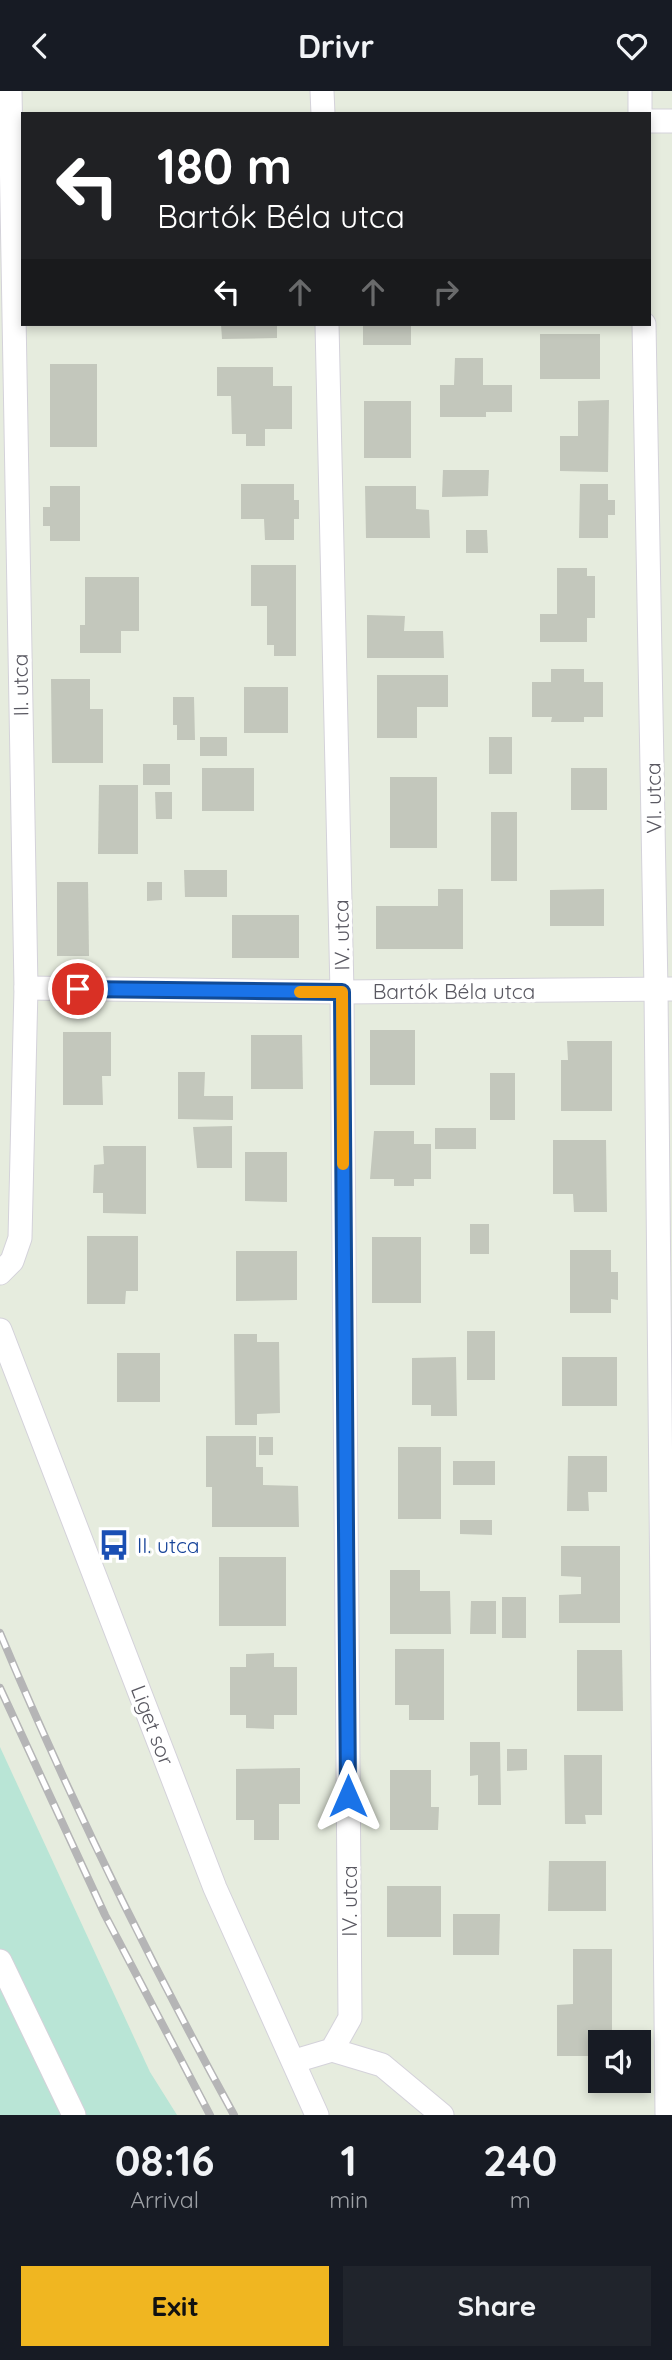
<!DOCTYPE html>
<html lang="en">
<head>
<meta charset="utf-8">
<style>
	:root { --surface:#171b24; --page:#20242c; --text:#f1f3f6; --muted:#9ea1a6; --accent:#f0b621 }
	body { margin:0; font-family:Quicksand,sans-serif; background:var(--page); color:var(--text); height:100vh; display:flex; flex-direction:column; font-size:26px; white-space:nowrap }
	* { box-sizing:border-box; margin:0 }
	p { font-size:23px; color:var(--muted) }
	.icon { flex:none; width:38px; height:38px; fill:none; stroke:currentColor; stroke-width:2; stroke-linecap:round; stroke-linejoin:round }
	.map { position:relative; height:2024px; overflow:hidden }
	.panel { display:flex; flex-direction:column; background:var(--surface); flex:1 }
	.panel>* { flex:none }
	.banner { position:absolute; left:21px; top:21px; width:630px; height:214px; border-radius:0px; box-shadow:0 4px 10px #0003; background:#202124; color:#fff; overflow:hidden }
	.controls { position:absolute; left:588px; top:1939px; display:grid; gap:14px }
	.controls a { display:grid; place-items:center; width:63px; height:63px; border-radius:0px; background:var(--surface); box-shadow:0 4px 10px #0003; font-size:35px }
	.pin { position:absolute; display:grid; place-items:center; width:60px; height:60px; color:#fff; margin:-30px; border:4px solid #fff; border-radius:50%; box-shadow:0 2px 7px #0007 }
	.me { position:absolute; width:77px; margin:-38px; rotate:0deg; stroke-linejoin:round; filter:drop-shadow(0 0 5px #0008) }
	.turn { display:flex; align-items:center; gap:24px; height:147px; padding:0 21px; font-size:32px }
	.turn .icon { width:91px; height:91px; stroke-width:2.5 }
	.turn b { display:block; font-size:49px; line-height:60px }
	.lanes { display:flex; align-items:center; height:66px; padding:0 21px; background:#0003; justify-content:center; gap:35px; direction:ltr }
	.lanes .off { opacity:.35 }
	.eta { display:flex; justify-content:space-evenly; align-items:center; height:119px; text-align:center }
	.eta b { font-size:42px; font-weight:700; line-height:49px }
	.primary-button { display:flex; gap:14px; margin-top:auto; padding:14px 21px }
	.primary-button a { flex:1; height:80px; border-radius:0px; background:var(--accent); color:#111; font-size:28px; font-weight:700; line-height:80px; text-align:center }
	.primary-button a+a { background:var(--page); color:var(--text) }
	header { display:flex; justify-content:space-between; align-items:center; height:91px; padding:0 21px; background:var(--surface); font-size:32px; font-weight:700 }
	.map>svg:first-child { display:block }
</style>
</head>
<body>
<header><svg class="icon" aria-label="back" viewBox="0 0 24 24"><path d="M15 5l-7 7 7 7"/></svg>Drivr<svg class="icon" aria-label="heart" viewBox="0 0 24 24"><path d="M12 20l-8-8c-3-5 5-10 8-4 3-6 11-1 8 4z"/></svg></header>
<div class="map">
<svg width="672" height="2024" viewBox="0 0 672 2024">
	<rect width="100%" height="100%" fill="#e6ecde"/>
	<polygon fill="#b9e5d6" points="0,1656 150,1981 177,2024 0,2024"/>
	<g fill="#c3c7bc">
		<polygon points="221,233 277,233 277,247 222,248"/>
		<rect x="363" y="233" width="48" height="21"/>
		<rect x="540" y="243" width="60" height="45"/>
		<polygon points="455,267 483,267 483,294 512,294 512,321 486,321 486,326 440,326 440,294 454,294"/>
		<rect x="50" y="273" width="47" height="83"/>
		<polygon points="217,276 273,276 273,295 292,295 292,338 265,338 265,355 246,355 246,343 232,343 231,305 217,305"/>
		<polygon points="609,309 608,381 560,380 560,345 578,345 578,310"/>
		<rect x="364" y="310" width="47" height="57"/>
		<polygon points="443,379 489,379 488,405 442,406"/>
		<polygon points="241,393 294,393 294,409 299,409 299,428 294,428 294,449 265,449 264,428 241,428"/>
		<polygon points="580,393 608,393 608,409 615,409 615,424 608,424 608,447 579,447"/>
		<polygon points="50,395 80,395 80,450 50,450 50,435 43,435 43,416 50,416"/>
		<polygon points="365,395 416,395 416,418 429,419 430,447 366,447"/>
		<polygon points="466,439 487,439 488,462 466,462"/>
		<polygon points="251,474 296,474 296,565 274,565 274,554 267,554 267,515 251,515"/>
		<polygon points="557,477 587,477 587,485 595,485 595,527 587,527 587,551 540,551 540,523 557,523"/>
		<polygon points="85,486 139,486 139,540 121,540 121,562 80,562 80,534 85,534"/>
		<polygon points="367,524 405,525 404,540 443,540 444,567 367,567"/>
		<polygon points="551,578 584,578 584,591 603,591 603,626 584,626 584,631 551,631 552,626 532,626 532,591 551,591"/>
		<polygon points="377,584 448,584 448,616 417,616 417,647 377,647"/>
		<polygon points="51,588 90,588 90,618 103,618 103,672 52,672"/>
		<rect x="244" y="596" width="44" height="46"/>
		<polygon points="173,606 194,606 195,649 177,649 177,634 173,634"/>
		<rect x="200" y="646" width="27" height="19"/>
		<rect x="489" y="646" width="23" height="37"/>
		<rect x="143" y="673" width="27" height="21"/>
		<rect x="202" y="677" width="52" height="43"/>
		<rect x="571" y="677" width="36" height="42"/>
		<rect x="390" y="686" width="47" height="71"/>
		<polygon points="99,694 138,694 138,763 98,763"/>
		<polygon points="155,701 172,701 172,728 156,728"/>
		<rect x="491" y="721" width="26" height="69"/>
		<polygon points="184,779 227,779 227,806 185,806"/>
		<polygon points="57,791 88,791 89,865 57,865"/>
		<polygon points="147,791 162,791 162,809 147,810"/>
		<polygon points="438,798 463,798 463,858 376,858 376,815 438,815"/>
		<polygon points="604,798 604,835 550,835 550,799"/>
		<rect x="232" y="824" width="67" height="43"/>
		<rect x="370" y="939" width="45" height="55"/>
		<polygon points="63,941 111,941 111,985 102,985 103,1014 63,1014"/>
		<polygon points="251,944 302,944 303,998 251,998"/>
		<polygon points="567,950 612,950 612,1020 561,1020 561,969 568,969"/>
		<polygon points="178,981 205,981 204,1005 233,1005 233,1029 178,1028"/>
		<rect x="490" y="982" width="25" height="47"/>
		<polygon points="232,1035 232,1077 197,1077 193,1036"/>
		<rect x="435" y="1037" width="41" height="21"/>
		<polygon points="374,1040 414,1040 414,1053 431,1053 431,1088 414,1088 414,1095 394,1095 394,1088 370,1088"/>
		<polygon points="553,1049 606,1049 607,1121 574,1121 573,1103 553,1103"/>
		<polygon points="103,1055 146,1055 146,1123 103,1122 103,1102 93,1102 94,1074 104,1073"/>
		<polygon points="245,1061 287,1061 287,1111 245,1110"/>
		<rect x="470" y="1133" width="19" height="30"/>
		<polygon points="87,1145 138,1145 138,1200 126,1200 125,1213 87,1213"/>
		<rect x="372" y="1146" width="49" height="66"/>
		<polygon points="570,1159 611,1159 611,1181 618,1181 618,1209 611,1208 611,1222 570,1222"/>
		<polygon points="236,1160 297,1160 297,1209 236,1210"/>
		<rect x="467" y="1240" width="28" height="49"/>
		<polygon points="234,1243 257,1243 257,1251 279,1251 280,1322 257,1323 257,1334 235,1334"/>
		<rect x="117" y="1262" width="43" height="49"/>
		<polygon points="456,1266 457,1325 431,1325 431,1314 412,1314 412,1267"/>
		<rect x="562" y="1266" width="55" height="49"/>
		<polygon points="206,1345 256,1345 256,1376 263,1376 263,1394 298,1395 299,1436 212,1436 212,1396 206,1396"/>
		<rect x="259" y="1346" width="14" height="18"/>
		<rect x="398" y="1356" width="43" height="72"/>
		<polygon points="568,1365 607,1365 607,1401 588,1401 589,1420 567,1420"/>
		<rect x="453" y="1370" width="42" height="24"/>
		<polygon points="460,1429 492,1429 492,1444 460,1443"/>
		<polygon points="561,1455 620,1455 620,1532 559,1532 559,1504 581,1503 581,1486 561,1485"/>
		<rect x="219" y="1466" width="67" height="69"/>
		<polygon points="390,1479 420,1479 420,1500 450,1500 451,1543 390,1543"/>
		<rect x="502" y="1506" width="24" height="41"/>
		<polygon points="471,1510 496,1510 496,1543 470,1543"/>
		<polygon points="395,1558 444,1558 444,1629 409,1629 409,1614 395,1614"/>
		<polygon points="577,1559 622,1559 623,1620 577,1620"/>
		<polygon points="274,1562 274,1576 297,1576 297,1624 274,1624 274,1638 246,1637 246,1624 230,1624 230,1576 246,1576 246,1563"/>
		<polygon points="470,1651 500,1651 501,1714 478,1714 478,1684 470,1685"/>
		<polygon points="507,1658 527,1658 527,1679 507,1680"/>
		<polygon points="564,1664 602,1664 602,1724 585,1724 586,1733 565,1733"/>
		<polygon points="300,1677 300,1713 279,1713 279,1749 254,1749 254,1729 236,1729 236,1678"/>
		<polygon points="390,1679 431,1679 431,1716 439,1716 438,1739 390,1739"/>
		<polygon points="549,1770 606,1770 606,1820 548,1820"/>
		<rect x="387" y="1795" width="54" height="51"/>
		<polygon points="453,1823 500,1823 499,1864 453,1864"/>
		<polygon points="573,1858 612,1858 612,1951 600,1951 600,1965 557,1965 557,1914 573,1913"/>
	</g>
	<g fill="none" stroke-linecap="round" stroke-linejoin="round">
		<defs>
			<g id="minor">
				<polyline points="322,0 323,23"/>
				<polyline points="640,0 640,23"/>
				<polyline points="649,30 672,30"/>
				<polyline points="644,233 656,899 667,2022"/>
				<polyline points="26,897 342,901 672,898"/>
				<polyline points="0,1182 12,1170 20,1147 26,897 10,0"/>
				<polyline points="0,1239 215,1797 317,2024"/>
				<polyline points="0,1870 74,2024"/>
				<polyline points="332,1959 382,1974 442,2024"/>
				<polyline points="295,1970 332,1959 350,1927 342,901 327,233"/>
			</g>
		</defs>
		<use href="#minor" stroke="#d4d2da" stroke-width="25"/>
		<use href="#minor" stroke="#fff" stroke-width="23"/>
		<defs>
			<g id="rail">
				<path d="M0,1542c69,165 148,325 234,482"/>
				<polyline points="0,1597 105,1824 210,2024"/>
			</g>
		</defs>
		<use href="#rail" stroke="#b5b5b6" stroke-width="8"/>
		<use href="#rail" stroke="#fff" stroke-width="5" stroke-dasharray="16" stroke-linecap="butt"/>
	</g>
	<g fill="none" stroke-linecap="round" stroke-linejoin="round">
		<defs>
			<polyline id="route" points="78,898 342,901 348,1705"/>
		</defs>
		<use href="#route" stroke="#114b97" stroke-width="18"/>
		<use href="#route" stroke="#1a73e8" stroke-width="12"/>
		<polyline stroke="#f59e0b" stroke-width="12" points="300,901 342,901 343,1073"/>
	</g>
	<defs>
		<symbol id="bus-bare" viewBox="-9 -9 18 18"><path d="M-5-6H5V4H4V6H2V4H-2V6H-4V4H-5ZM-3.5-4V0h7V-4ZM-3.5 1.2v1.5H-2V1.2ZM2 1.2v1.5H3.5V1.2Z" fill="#1a4fb4" stroke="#fff" stroke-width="2.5" paint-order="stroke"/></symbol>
	</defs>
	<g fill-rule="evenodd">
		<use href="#bus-bare" x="92" y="1432" width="44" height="44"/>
	</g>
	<g text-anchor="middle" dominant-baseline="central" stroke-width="7" stroke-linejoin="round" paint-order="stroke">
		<g font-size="21" fill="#595861" stroke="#fff">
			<text transform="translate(20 594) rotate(-91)">II. utca</text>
			<text transform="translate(653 707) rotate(-91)">VI. utca</text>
			<text transform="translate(341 844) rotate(-91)">IV. utca</text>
			<text x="454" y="900">Bartók Béla utca</text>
			<text transform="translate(153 1634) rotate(69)">Liget sor</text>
			<text transform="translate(349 1810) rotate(-90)">IV. utca</text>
		</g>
		<g font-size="21" fill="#164399" stroke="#fff" text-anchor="start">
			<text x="137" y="1454">II. utca</text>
		</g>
	</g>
</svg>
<div class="controls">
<a><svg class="icon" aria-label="sound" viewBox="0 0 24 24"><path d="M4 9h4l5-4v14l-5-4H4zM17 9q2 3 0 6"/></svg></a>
</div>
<div class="pin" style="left:78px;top:898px;background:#d93025"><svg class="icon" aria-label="arrive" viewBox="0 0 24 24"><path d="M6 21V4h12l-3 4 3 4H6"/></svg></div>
<svg class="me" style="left:348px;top:1705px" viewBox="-20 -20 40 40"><path d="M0-17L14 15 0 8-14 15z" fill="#1a73e8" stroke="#fff" stroke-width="4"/></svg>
<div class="banner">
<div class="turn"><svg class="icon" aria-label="left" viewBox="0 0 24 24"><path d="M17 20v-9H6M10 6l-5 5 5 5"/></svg><div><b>180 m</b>Bartók Béla utca</div></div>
<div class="lanes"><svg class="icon" aria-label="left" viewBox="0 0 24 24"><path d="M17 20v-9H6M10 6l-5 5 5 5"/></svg><svg class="icon off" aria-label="ahead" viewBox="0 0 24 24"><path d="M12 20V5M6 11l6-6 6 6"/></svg><svg class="icon off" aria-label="ahead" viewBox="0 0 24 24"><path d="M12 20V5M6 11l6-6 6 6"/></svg><svg class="icon off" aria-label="right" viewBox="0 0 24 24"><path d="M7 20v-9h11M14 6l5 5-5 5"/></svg></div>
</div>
</div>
<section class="panel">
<div class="eta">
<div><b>08:16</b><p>Arrival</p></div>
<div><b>1</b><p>min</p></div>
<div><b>240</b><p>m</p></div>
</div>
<div class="primary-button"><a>Exit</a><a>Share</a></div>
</section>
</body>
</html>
